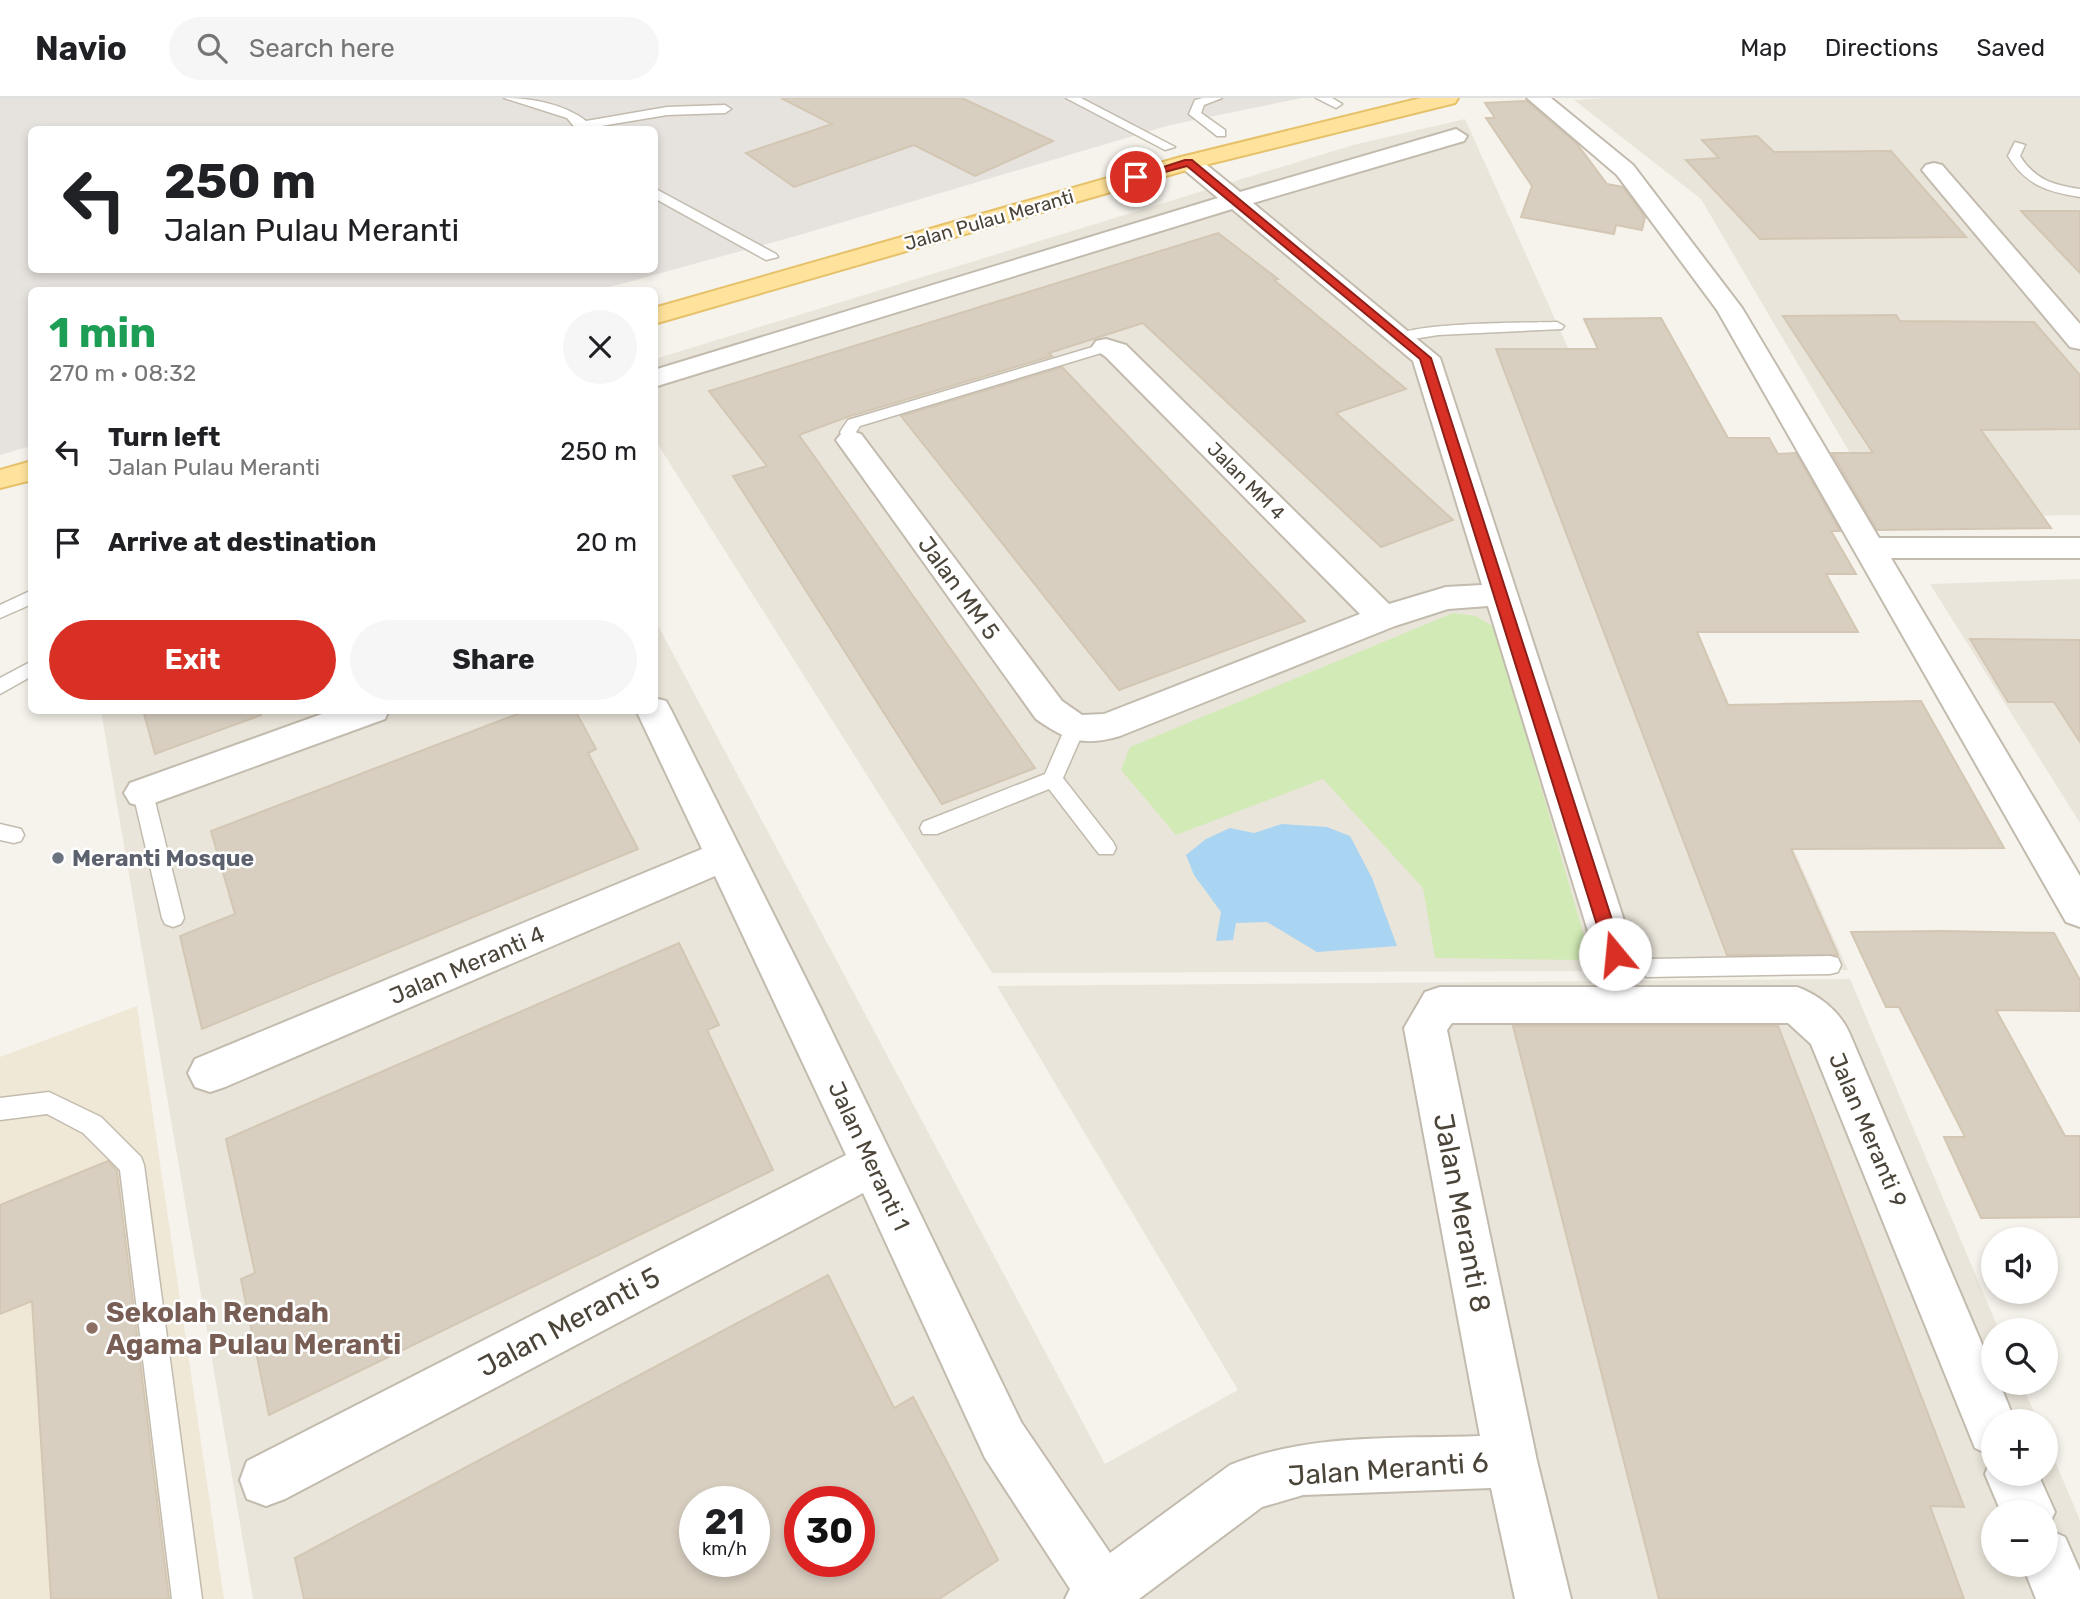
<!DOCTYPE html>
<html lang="en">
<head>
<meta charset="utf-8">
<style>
	:root { --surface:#fff; --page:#f6f6f6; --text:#202124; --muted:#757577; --line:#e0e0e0; --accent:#d93025 }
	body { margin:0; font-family:Rubik,sans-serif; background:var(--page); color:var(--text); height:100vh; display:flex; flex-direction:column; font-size:26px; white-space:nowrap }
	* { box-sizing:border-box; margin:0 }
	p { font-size:23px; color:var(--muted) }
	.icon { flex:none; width:38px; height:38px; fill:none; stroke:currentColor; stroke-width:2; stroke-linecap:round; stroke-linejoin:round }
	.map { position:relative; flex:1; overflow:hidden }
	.details { position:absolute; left:28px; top:189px; width:630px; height:427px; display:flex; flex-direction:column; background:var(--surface); border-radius:10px; box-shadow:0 4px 10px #0003 }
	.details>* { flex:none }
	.top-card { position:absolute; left:28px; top:28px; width:630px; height:147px; border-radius:10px; box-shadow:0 4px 10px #0003; background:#fff; color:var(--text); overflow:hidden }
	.buttons { position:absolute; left:1981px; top:1129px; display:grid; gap:14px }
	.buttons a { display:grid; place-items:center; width:77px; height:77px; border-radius:50%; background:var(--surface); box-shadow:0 4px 10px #0003; font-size:35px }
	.speed { position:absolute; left:679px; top:1388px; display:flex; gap:14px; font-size:35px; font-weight:700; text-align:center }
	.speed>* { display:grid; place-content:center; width:91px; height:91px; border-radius:50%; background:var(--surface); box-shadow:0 4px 10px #0003; line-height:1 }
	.speed small { font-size:18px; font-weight:400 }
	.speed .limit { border:10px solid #d22; background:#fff; color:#111 }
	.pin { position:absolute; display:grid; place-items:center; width:60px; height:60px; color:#fff; margin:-30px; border:4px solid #fff; border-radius:50%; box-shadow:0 2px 7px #0007 }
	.me { position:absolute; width:77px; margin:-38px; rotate:343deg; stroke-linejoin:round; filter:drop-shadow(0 0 5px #0008) }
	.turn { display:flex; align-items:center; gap:24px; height:147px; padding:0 21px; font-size:32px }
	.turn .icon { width:91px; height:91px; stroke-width:2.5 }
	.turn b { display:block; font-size:49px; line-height:60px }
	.round { display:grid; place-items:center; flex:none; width:74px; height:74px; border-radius:37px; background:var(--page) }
	.headline { display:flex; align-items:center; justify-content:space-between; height:119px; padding:0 21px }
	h1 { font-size:42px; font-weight:700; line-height:52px; color:#1e9e55 }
	.button { display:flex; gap:14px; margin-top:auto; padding:14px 21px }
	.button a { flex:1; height:80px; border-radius:42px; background:var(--accent); color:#fff; font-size:28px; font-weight:700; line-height:80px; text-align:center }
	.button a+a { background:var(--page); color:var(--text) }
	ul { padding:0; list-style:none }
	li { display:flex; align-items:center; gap:21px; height:91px; padding:0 21px }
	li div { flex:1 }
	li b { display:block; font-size:26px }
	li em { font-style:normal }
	header { display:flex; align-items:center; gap:42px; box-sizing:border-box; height:98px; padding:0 35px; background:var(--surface); border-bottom:2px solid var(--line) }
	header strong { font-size:33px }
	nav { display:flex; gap:38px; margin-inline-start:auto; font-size:24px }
	.search { width:490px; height:63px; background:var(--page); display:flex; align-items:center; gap:18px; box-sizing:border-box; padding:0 24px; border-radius:38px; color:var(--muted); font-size:26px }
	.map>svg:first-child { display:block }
</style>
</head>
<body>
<header>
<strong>Navio</strong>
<div class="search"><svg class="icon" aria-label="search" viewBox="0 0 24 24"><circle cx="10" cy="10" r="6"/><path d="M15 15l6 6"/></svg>Search here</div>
<nav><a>Map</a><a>Directions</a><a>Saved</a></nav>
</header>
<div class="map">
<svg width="2080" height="1501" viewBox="0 0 2080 1501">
	<rect width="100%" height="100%" fill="#f6f3ec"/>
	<g fill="#eae5da" fill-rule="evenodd">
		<polygon points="1604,0 2080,0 2080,417 1888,420 1701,101 1574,2"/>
		<polygon points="1465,21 1848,872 992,875 655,342 655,261 1353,47"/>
		<polygon points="2080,481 2080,725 1930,486"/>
		<path d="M655,522l450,844 133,-74 -241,-404 853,-7 149,351h-6v52l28,1 17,38h-45v53h53v-34l34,80v79h-1827l-152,-888 553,-1zM695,1404h59v59h-59zM800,1404h59v59h-59zM1993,1414h53v52h-53z"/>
	</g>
	<path fill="#e6e2dd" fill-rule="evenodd" d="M0,0h1302l-132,27 -374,111 -197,54h-567l-1,156 -31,9zM32,32h622v140h-622z"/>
	<polygon fill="#efe8d6" points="137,908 224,1501 0,1501 0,959"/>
	<polygon fill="#d2eab5" points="1453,515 1476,518 1495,530 1591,862 1435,860 1423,790 1323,681 1176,737 1121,672 1130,649"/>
	<polygon fill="#a9d4f2" points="1282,726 1327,729 1350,738 1372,780 1397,848 1317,854 1267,824 1236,825 1233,842 1216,843 1221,814 1194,777 1186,757 1206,741 1230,730 1254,735"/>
	<g fill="#d8cfc1" stroke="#d3c7b4" stroke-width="2" fill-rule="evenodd">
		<polygon points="781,0 962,0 1053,43 975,78 914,47 794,89 746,55 832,26"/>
		<polygon points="1527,3 1577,46 1607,86 1623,89 1645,119 1642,132 1616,127 1614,136 1521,119 1532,88 1486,20 1495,20 1485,5"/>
		<polygon points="1757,38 1774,54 1891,53 1966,139 1760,141 1686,62 1719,60 1702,42"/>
		<polygon points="2021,113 2080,113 2080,175"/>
		<polygon points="1218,135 1278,181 1274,182 1406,291 1336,315 1453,422 1381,449 1143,225 1049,255 1052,258 847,319 799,337 1035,670 942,706 733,378 767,368 709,293"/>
		<polygon points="1896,217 1900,223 2034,224 2080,277 2080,331 1981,332 2051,430 1877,432 1832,355 1873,355 1783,218"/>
		<polygon points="1661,220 1728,340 1769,340 1778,356 1796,355 1840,433 1831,433 1856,476 1826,476 1858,534 1697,534 1728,607 1921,603 2004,750 1791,751 1838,857 1727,857 1496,251 1598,251 1584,221"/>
		<polygon points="1062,269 1120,330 1305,523 1119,592 901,318"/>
		<polygon points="1970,541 2080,542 2080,644 2054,604 2008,604"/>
		<polygon points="143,612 260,612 261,617 155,656"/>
		<polygon points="528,612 575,612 596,651 588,655 638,751 202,931 180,838 235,816 211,733"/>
		<polygon points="1943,833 2054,835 2080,882 2080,913 1996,912 2065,1038 2080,1038 2080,1119 1981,1120 1944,1039 1965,1039 1899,909 1886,909 1851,834"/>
		<polygon points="679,845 719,927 707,932 773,1072 269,1317 241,1181 255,1175 226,1041"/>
		<polygon points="1513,928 1778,928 1964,1409 1930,1408 1964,1501 1659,1501"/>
		<polygon points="108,1063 117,1073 169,1501 51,1501 32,1203 0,1216 0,1107"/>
		<path d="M828,1177l66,133 19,-11 85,163 -59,39h-635l-9,-41zM695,1404h59v59h-59zM800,1404h59v59h-59z"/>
	</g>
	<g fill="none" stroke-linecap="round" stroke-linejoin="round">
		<defs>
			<g id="service">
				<path d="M504,0c26,0 61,6 82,23l81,-14 58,-2 6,4 -6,4 -58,2 -90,15 -10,-12z"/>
				<polygon points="1066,0 1081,0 1175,49 1165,52"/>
				<polygon points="1203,0 1222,0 1204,7 1201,15 1225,32 1225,38 1217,38 1189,16 1195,2"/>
				<polygon points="1316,0 1332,0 1342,6 1336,10"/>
				<path d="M2015,44l10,3 -5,11c15,24 34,29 60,33v8c-33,-5 -54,-12 -72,-41z"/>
				<polygon points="654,90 776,156 778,159 766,162 654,100"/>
				<path d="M1557,224l7,4 -2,3 -124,6 -37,6 -7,-4c16,-15 134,-14 163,-15z"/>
				<polygon points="1106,245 1113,249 1111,252 860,328 856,334 859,342 857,345 845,345 840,334 848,322"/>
				<polygon points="32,492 32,506 0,520 0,507"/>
				<polygon points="32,563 32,578 0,596 0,580"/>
				<polygon points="1075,623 1085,630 1063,680 1113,744 1116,750 1113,756 1099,756 1049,691 937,736 923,736 920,730 923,724 1045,676 1065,630"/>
				<polygon points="143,687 150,690 153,695 184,820 181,826 173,829 165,826 162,820 133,695 136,690"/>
				<polygon points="0,726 21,731 24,737 21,743 14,745 0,742"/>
				<polygon points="1615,847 1649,861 1830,858 1838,860 1841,867 1838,874 1830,876 1647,879 1607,863 1604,856 1607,849"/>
				<polygon points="49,994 101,1019 141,1059 144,1067 202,1501 172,1501 120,1072 83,1035 47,1016 0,1022 0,1000"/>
			</g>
			<g id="minor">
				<polygon points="1527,0 1551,0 1633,67 1742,210 1879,440 2080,440 2080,460 1891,460 2080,778 2080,829 2066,824 1717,212 1617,77"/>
				<path d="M1456,31l11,7 -3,5 -211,62 187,155 195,596 -6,12 -14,5 -14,-5 -6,-12 -107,-348 -40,3 -53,17 -275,110c-37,11 -54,4 -84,-17l-200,-279 5,-6 10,-3 10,3 201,267 20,14 22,-1 256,-100 -254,-257 -14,-10 4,-6 10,-2 20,6 263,259 57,-17 36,-2 -69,-224 -181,-152 -578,178v-17l564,-172 -37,-31 -4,-5 4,-5h16l43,35z"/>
				<polygon points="1934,65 1942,67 2080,226 2080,251 2070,249 1926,77 1922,72 1926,67"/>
				<path d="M654,600l12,3 5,9 149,297 201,415 89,131 120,-88c79,-32 167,-26 250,-29l-76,-408 21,-36 15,-5h357c22,8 42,24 52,45l144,338v12h6l16,39h-22v53h45l17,38 -8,17 18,8 15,34v28h-44l-14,-35h24v-52h-45l-16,-38 7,-18 -17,-8 -164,-404 -23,-21h-336l-5,7 90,431 34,138h-56l-24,-111 -188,7 -41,12 -123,92h-74l5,-10 -85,-131 -122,-265 -578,306 -19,7 -19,-7 -7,-19 7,-19 599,-306 -131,-279 -490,211 -15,5 -15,-5 -7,-14 7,-14 507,-210 -66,-139h18z"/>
				<polygon points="333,612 389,612 385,621 143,709 130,705 124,695 130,685"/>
			</g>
			<g id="primary">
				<polygon points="1421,0 1458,0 1455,5 1197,69 654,226 654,210 1181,59"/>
				<polygon points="32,363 32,382 0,390 0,372"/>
			</g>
		</defs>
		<use href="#service" stroke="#c2bbae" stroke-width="3"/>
		<use href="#minor" stroke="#c2bbae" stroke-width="4"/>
		<use href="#primary" stroke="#e6c16a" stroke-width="4"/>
		<use href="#service" fill="#fff" fill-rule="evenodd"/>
		<use href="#minor" fill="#fff" fill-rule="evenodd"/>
		<use href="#primary" fill="#ffe39c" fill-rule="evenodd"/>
	</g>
	<polygon fill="#d93025" stroke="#8d1f18" stroke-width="2" points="1185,62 1192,62 1431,260 1623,856 1621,861 1615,863 1606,856 1420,261 1187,68 1136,82 1132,79"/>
	<circle fill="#6b7280" stroke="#fff" stroke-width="2.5" cx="58" cy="760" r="7"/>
	<circle fill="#8d6e63" stroke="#fff" stroke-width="2.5" cx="92" cy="1230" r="7"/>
	<g text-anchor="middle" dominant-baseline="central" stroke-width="5" stroke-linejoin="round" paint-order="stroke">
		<g font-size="19" fill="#4b4439" stroke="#fff">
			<text transform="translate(989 122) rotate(-16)">Jalan Pulau Meranti</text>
			<text transform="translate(1246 383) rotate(45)">Jalan MM 4</text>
		</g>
		<g font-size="23" fill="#4b4439" stroke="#fff">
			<text transform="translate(959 490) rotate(54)">Jalan MM 5</text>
			<text transform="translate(467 867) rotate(-23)">Jalan Meranti 4</text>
			<text transform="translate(1868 1032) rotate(67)">Jalan Meranti 9</text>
			<text transform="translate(869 1058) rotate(65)">Jalan Meranti 1</text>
		</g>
		<g font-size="23" font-weight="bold" fill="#5b616d" stroke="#fff" text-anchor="start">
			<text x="72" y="760">Meranti Mosque</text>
		</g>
		<g font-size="28" fill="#4b4439" stroke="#fff">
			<text transform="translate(1462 1115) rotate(79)">Jalan Meranti 8</text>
			<text transform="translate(569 1224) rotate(-28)">Jalan Meranti 5</text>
			<text transform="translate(1388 1371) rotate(-4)">Jalan Meranti 6</text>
		</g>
		<g font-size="28" font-weight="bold" fill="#785e54" stroke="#fff" text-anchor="start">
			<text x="106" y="1214">Sekolah Rendah<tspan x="106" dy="32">Agama Pulau Meranti</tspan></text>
		</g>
	</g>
</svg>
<div class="buttons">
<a><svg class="icon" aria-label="sound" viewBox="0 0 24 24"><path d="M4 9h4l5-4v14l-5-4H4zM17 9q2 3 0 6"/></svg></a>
<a><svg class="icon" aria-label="search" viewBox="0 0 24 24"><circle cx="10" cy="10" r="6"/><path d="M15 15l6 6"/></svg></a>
<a>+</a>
<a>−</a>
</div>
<div class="speed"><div>21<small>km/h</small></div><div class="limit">30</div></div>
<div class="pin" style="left:1136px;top:79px;background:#d93025"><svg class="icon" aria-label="arrive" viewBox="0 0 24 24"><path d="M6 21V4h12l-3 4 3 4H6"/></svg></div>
<svg class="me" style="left:1615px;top:856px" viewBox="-20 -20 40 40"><circle r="19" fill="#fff"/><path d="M0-13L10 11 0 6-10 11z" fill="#d93025"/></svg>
<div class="top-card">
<div class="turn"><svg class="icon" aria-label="left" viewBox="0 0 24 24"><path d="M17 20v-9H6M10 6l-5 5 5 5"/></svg><div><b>250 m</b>Jalan Pulau Meranti</div></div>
</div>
<section class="details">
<div class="headline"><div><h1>1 min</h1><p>270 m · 08:32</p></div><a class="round"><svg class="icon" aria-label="close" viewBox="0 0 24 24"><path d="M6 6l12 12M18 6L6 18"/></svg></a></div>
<ul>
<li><svg class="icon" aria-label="left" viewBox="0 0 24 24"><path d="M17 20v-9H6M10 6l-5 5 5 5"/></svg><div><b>Turn left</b><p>Jalan Pulau Meranti</p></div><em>250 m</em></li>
<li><svg class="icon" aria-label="arrive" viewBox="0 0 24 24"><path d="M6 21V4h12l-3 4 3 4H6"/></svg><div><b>Arrive at destination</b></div><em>20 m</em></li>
</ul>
<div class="button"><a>Exit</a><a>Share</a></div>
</section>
</div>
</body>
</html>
